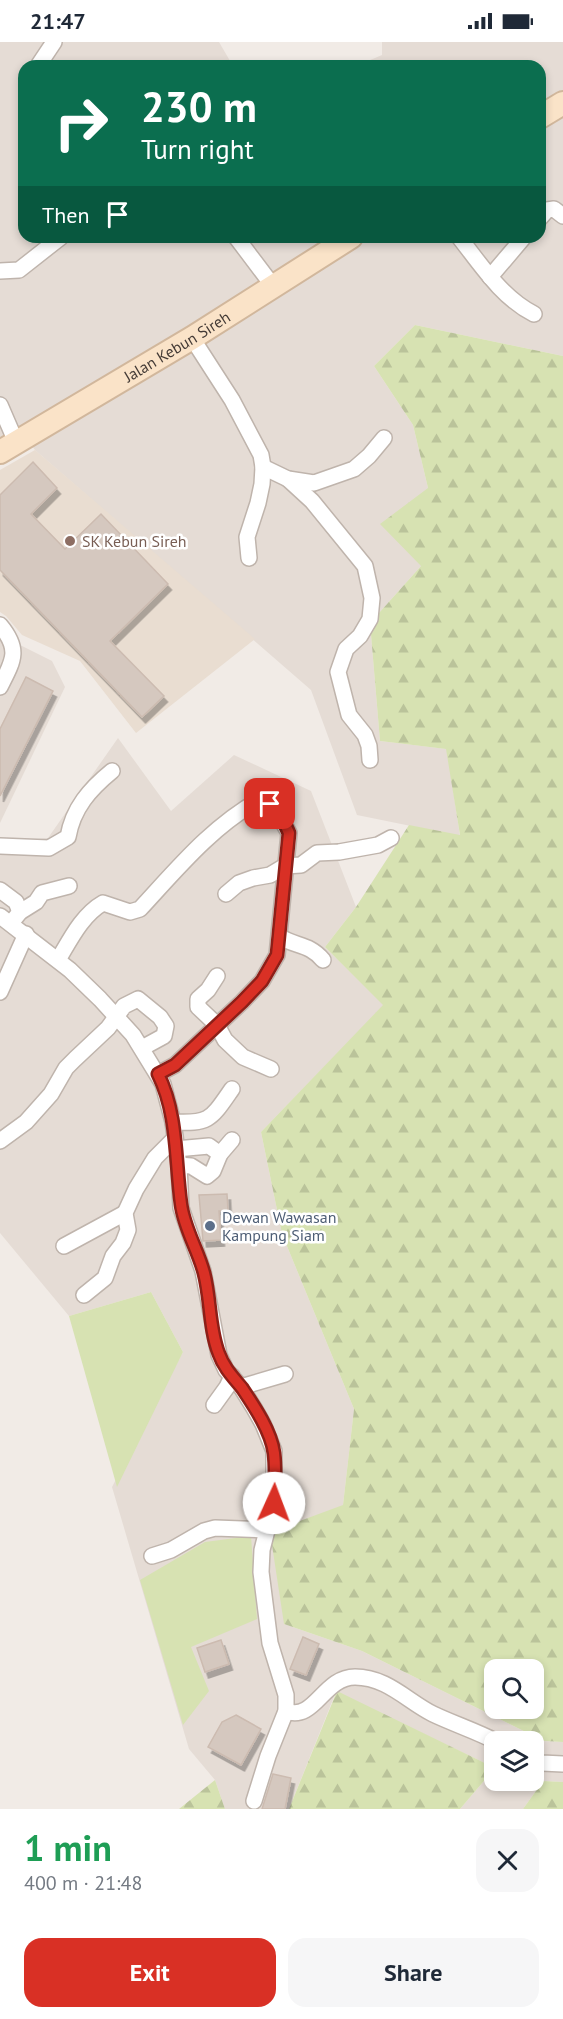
<!DOCTYPE html>
<html lang="en">
<head>
<meta charset="utf-8">
<style>
	:root { --surface:#fff; --page:#f6f6f7; --text:#1f2937; --muted:#747a83; --accent:#d93025 }
	body { margin:0; font-family:"PT Sans",sans-serif; background:var(--page); color:var(--text); height:100vh; display:flex; flex-direction:column; font-size:22px; white-space:nowrap }
	* { box-sizing:border-box; margin:0 }
	p { font-size:20px; color:var(--muted) }
	.icon { flex:none; width:33px; height:33px; fill:none; stroke:currentColor; stroke-width:2; stroke-linecap:round; stroke-linejoin:round }
	.map { position:relative; height:1767px; overflow:hidden }
	.details { display:flex; flex-direction:column; background:var(--surface); flex:1 }
	.details>* { flex:none }
	.top-card { position:absolute; left:18px; top:18px; width:528px; height:183px; border-radius:18px; box-shadow:0 3px 9px #0003; background:#0b6e4f; color:#fff; overflow:hidden }
	.buttons { position:absolute; left:484px; top:1617px; display:grid; gap:12px }
	.buttons a { display:grid; place-items:center; width:60px; height:60px; border-radius:12px; background:var(--surface); box-shadow:0 3px 9px #0003; font-size:30px }
	.pin { position:absolute; display:grid; place-items:center; width:51px; height:51px; color:#fff; margin:-26px; border-radius:12px; box-shadow:0 3px 9px #0006 }
	.me { position:absolute; width:66px; margin:-33px; rotate:2deg; stroke-linejoin:round; filter:drop-shadow(0 0 4px #0008) }
	.turn { display:flex; align-items:center; gap:21px; height:126px; padding:0 24px; font-size:27px }
	.turn .icon { width:78px; height:78px; stroke-width:2.5 }
	.turn b { display:block; font-size:42px; line-height:51px }
	.then { display:flex; align-items:center; height:57px; padding:0 24px; background:#0003; gap:12px; font-size:22px }
	.round { display:grid; place-items:center; flex:none; width:63px; height:63px; border-radius:18px; background:var(--page) }
	.overview { display:flex; align-items:center; justify-content:space-between; height:102px; padding:0 24px }
	h1 { font-size:36px; font-weight:800; line-height:45px; color:#1e9e55 }
	.button { display:flex; gap:12px; margin-top:auto; padding:12px 24px }
	.button a { flex:1; height:69px; border-radius:18px; background:var(--accent); color:#fff; font-size:24px; font-weight:800; line-height:69px; text-align:center }
	.button a+a { background:var(--page); color:var(--text) }
	.status { display:flex; justify-content:space-between; align-items:center; height:42px; padding:0 30px; background:var(--surface); direction:ltr }
	.status svg { height:16px; fill:currentColor }
	.map>svg:first-child { display:block }
</style>
</head>
<body>
<div class="status"><b>21:47</b><svg viewBox="0 0 49 12"><path d="M0 12V9h3v3zM5 12V6h3v6zM10 12V3h3v9zM15 12V0h3v12zM26 1h20v11H26zM47 4h2v5h-2z"/></svg></div>
<div class="map">
<svg width="563" height="1767" viewBox="0 0 563 1767">
	<defs>
		<pattern id="forest-firs" width="22" height="20" patternUnits="userSpaceOnUse" patternTransform="scale(1.5)"><rect width="22" height="20" fill="#d7e2b2"/><path d="M5 1l3.5 6h-7zM16 11l3.5 6h-7z" fill="#bac39a"/></pattern>
		<filter id="shadow"><feDropShadow dx="3.5" dy="6" stdDeviation="0" flood-color="#0004"/></filter>
	</defs>
	<rect width="100%" height="100%" fill="#f1ebe6"/>
	<g fill="#e5dcd5" fill-rule="evenodd">
		<polygon points="0,0 219,0 233,24 24,24 24,195 540,195 540,24 356,24 382,13 382,0 563,0 563,314 415,283 374,324 413,383 428,446 421,524 370,581 380,699 447,707 460,794 357,773 311,648 35,408 18,386 0,396"/>
		<polygon points="0,597 22,604 52,619 65,645 0,781"/>
		<path d="M118,696l53,73 63,-56 77,36 45,116 -31,40 59,58 -123,127 21,102 72,175 -11,96 -59,119 78,27 182,90 19,1v40l-20,-1 -20,28h-63l35,-41 -159,-76 -47,117h-64l-10,-29 -26,-31 -77,-262 71,-135 -32,-60 -82,24 -69,-83v-390l48,-5zM495,1700h39v38h-39z"/>
	</g>
	<polygon fill="#e9ddd1" points="35,408 255,597 136,691 80,619 22,593 6,574 0,570 0,428"/>
	<g fill="#d7e2b2">
		<polygon points="151,1250 183,1310 117,1445 69,1274"/>
		<polygon points="251,1494 257,1577 191,1605 209,1649 183,1683 140,1538 205,1500"/>
	</g>
	<g fill="url(#forest-firs)" fill-rule="evenodd">
		<path d="M415,283l148,31v1386l-19,-1 -182,-90 -78,-27 -14,-92 73,-27 11,-96 -72,-175 -21,-102 122,-127 -58,-58 31,-40 53,-82 51,10 -14,-86 -66,-8 -10,-118 51,-57 -41,-42 48,-36 -15,-63 -39,-59zM495,1628h39v38h-39z"/>
		<polygon points="337,1649 495,1726 460,1767 289,1767"/>
		<polygon points="215,1738 225,1767 179,1767"/>
		<polygon points="543,1739 563,1740 563,1767 523,1767"/>
	</g>
	<g fill="#d5c8bf" stroke="#ccbbb0" stroke-width="1.5" filter="url(#shadow)">
		<polygon points="33,420 57,446 31,472 65,507 101,472 168,542 110,599 164,654 142,675 0,528 0,453"/>
		<polygon points="26,635 53,649 0,754 0,687"/>
		<polygon points="227,1152 228,1169 219,1169 221,1198 203,1199 199,1153"/>
		<polygon points="303,1595 319,1602 306,1633 290,1627"/>
		<polygon points="221,1598 229,1622 205,1630 197,1606"/>
		<polygon points="236,1673 261,1687 241,1723 208,1705 222,1680"/>
		<polygon points="273,1732 291,1736 285,1767 262,1767"/>
	</g>
	<g fill="none" stroke-linecap="round" stroke-linejoin="round">
		<defs>
			<g id="street">
				<polyline points="38,24 54,0"/>
				<polyline points="540,176 547,168 554,167 563,174"/>
				<polyline points="236,195 273,244"/>
				<path d="M459,195c22,28 43,61 75,77"/>
				<polyline points="0,229 19,228 61,195"/>
				<polyline points="490,235 524,195"/>
				<polyline points="192,296 232,358 261,413 263,425 262,442 258,461 247,495 249,516"/>
				<polyline points="0,363 16,400"/>
				<polyline points="263,425 288,437 314,441 354,427 369,414 384,396"/>
				<polyline points="288,437 312,459 365,524 372,556 370,577 360,594 346,607 338,630 349,673 365,693 369,704 370,718"/>
				<path d="M0,583c21,25 13,36 0,62"/>
				<path d="M0,804l49,2 19,-11c5,-29 22,-48 44,-66"/>
				<polyline points="0,848 16,860 20,870"/>
				<polyline points="226,852 239,841 253,836 270,833 285,824 301,823 317,811 339,810 378,803 391,796"/>
				<polyline points="0,874 70,928 100,957 133,993 163,1042 173,1080 179,1123 181,1166 203,1229 219,1313 226,1328 241,1345 254,1366 263,1382 274,1409 274,1461 262,1508 261,1530 270,1601 286,1653 286,1669 268,1714 254,1759"/>
				<polyline points="11,881 20,870 36,860 42,851 69,844"/>
				<path d="M279,894c16,11 30,7 44,24"/>
				<path d="M58,918c12,-20 24,-45 45,-57l27,9 10,-3c37,-40 72,-83 121,-110l5,1 10,10 13,23 -12,122 -15,26 -20,21 -67,63 -17,9"/>
				<polyline points="217,934 208,948 198,957 198,965 217,983 225,998 243,1015 271,1027"/>
				<polyline points="0,950 26,892"/>
				<path d="M173,1080c37,2 38,-3 59,-33"/>
				<polyline points="0,1099 26,1080 51,1052 66,1026 75,1017 108,986 124,964 138,957 160,975 166,984 164,994 142,1006"/>
				<polyline points="176,1107 209,1104 220,1112"/>
				<polyline points="179,1123 191,1124 207,1134 213,1129 220,1112 232,1098"/>
				<polyline points="64,1204 125,1171"/>
				<polyline points="84,1253 105,1236 113,1214 123,1201 128,1188 125,1171 136,1147 155,1116 175,1096"/>
				<polyline points="241,1345 285,1332"/>
				<polyline points="214,1363 227,1345 232,1334"/>
				<polyline points="152,1514 171,1508 204,1489 215,1486 266,1488"/>
				<path d="M286,1669c29,11 37,-34 69,-34 32,0 52,24 78,37 21,10 43,17 64,28"/>
				<polyline points="534,1719 542,1721 563,1722"/>
			</g>
			<g id="secondary">
				<polyline points="540,75 563,61"/>
				<path id="s1" d="M0,410l192,-114 159,-101"/>
			</g>
		</defs>
		<use href="#street" stroke="#bfb4ac" stroke-width="18"/>
		<use href="#secondary" stroke="#d1b79c" stroke-width="26"/>
		<use href="#street" stroke="#fff" stroke-width="15"/>
		<use href="#secondary" stroke="#fae3c8" stroke-width="22"/>
	</g>
	<g fill="none" stroke-linecap="round" stroke-linejoin="round">
		<defs>
			<path id="route" d="M270,762l13,16 6,13 -12,122 -15,26 -20,21 -67,63 -17,9c20,40 17,86 23,130 3,24 17,46 23,69 7,27 5,56 15,81 5,14 14,23 23,34 12,18 29,43 32,65 2,17 1,34 0,50"/>
		</defs>
		<use href="#route" stroke="#8d1f18" stroke-width="15"/>
		<use href="#route" stroke="#d93025" stroke-width="10"/>
	</g>
	<circle fill="#8d6e63" stroke="#fff" stroke-width="2" cx="70" cy="499" r="6"/>
	<circle fill="#5c6f8a" stroke="#fff" stroke-width="2" cx="210" cy="1184" r="6"/>
	<g text-anchor="middle" dominant-baseline="central" stroke-width="5" stroke-linejoin="round" paint-order="stroke">
		<g font-size="16" fill="#443b36" stroke="#fff">
			<text stroke="none"><textPath href="#s1" startOffset="206">Jalan Kebun Sireh</textPath></text>
		</g>
		<g font-size="16" fill="#785e54" stroke="#fff" text-anchor="start">
			<text x="82" y="499">SK Kebun Sireh</text>
		</g>
		<g font-size="16" fill="#4e5e75" stroke="#fff" text-anchor="start">
			<text x="222" y="1175">Dewan Wawasan<tspan x="222" dy="18">Kampung Siam</tspan></text>
		</g>
	</g>
</svg>
<div class="buttons">
<a><svg class="icon" aria-label="search" viewBox="0 0 24 24"><circle cx="10" cy="10" r="6"/><path d="M15 15l6 6"/></svg></a>
<a><svg class="icon" aria-label="layers" viewBox="0 0 24 24"><path d="M12 4l9 5-9 5-9-5zM3 14l9 5 9-5"/></svg></a>
</div>
<div class="pin" style="left:270px;top:762px;background:#d93025"><svg class="icon" aria-label="arrive" viewBox="0 0 24 24"><path d="M6 21V4h12l-3 4 3 4H6"/></svg></div>
<svg class="me" style="left:274px;top:1461px" viewBox="-20 -20 40 40"><circle r="19" fill="#fff"/><path d="M0-13L10 11 0 6-10 11z" fill="#d93025"/></svg>
<div class="top-card">
<div class="turn"><svg class="icon" aria-label="right" viewBox="0 0 24 24"><path d="M7 20v-9h11M14 6l5 5-5 5"/></svg><div><b>230 m</b>Turn right</div></div>
<div class="then">Then<svg class="icon" aria-label="arrive" viewBox="0 0 24 24"><path d="M6 21V4h12l-3 4 3 4H6"/></svg></div>
</div>
</div>
<section class="details">
<div class="overview"><div><h1>1 min</h1><p>400 m · 21:48</p></div><a class="round"><svg class="icon" aria-label="close" viewBox="0 0 24 24"><path d="M6 6l12 12M18 6L6 18"/></svg></a></div>
<div class="button"><a>Exit</a><a>Share</a></div>
</section>
</body>
</html>
